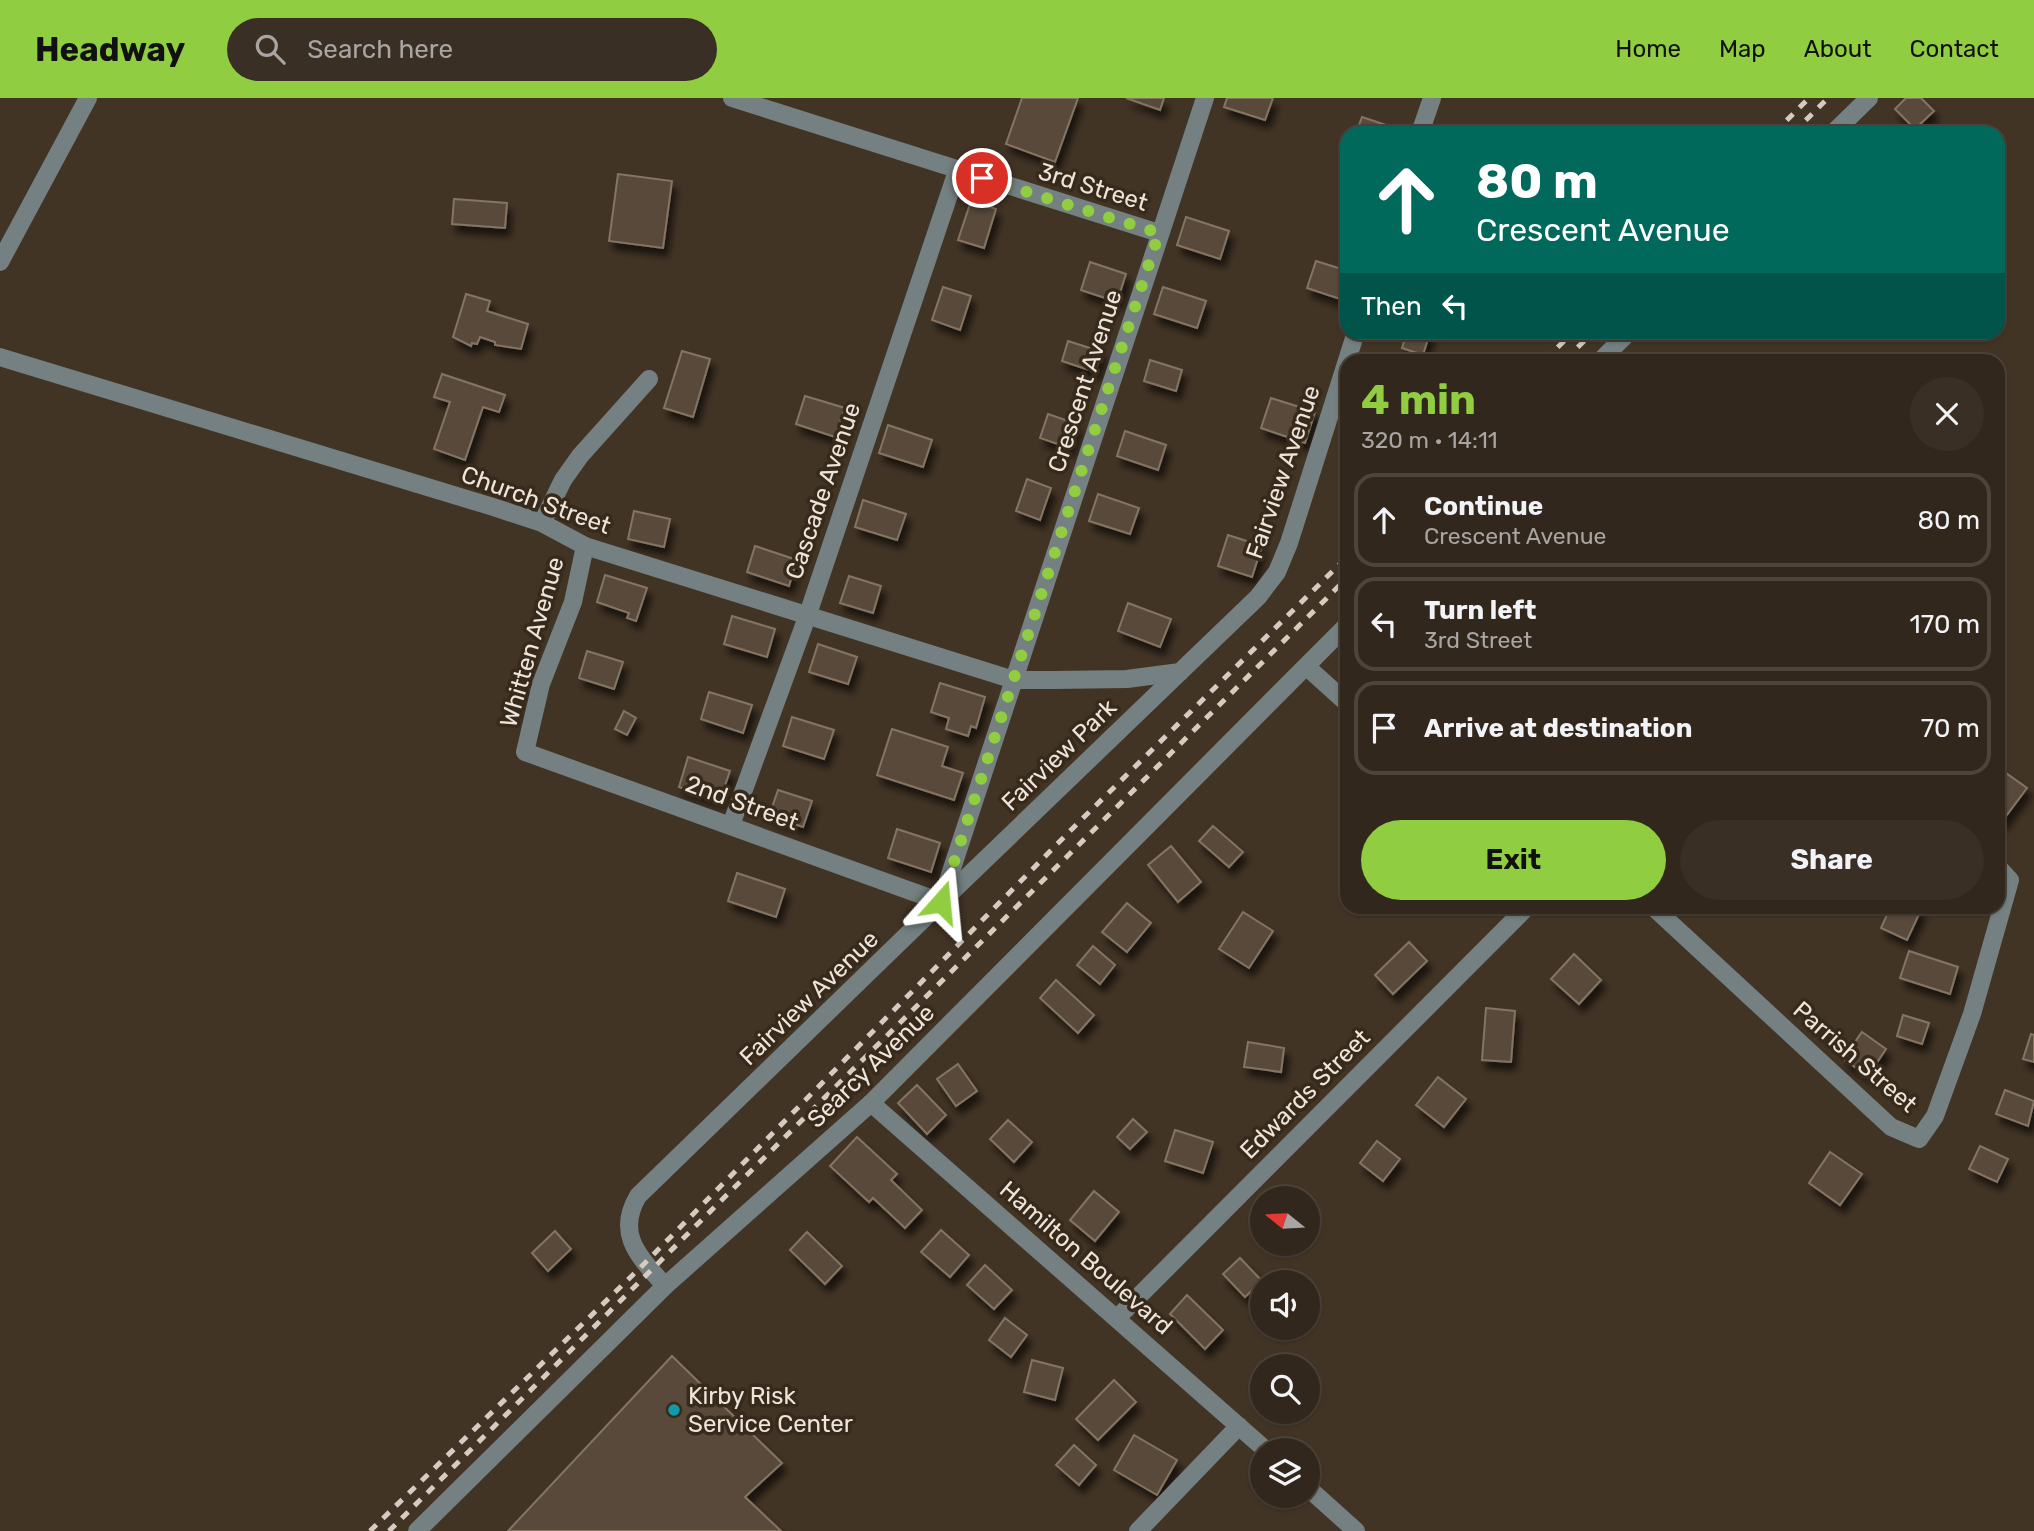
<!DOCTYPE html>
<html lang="en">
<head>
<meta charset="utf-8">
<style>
	:root { --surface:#32271c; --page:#3a2f25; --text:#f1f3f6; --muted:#a8a5a3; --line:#4d443b; --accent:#91cd40 }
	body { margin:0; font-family:Rubik,sans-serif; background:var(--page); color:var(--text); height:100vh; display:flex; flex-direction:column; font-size:26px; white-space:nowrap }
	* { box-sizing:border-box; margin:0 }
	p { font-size:23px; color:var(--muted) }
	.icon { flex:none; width:38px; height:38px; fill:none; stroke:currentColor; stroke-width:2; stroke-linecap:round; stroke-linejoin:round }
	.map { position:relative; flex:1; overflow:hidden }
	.drawer { position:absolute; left:1340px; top:256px; width:665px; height:560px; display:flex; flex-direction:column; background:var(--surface); border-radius:21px; box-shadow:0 2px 5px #0004,0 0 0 2px var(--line) }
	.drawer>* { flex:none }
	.banner { position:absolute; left:1340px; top:28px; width:665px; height:214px; border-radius:21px; box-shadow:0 2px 5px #0004,0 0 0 2px var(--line); background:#00695c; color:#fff; overflow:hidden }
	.needle { width:46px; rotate:288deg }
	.buttons { position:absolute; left:1250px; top:1088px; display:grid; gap:14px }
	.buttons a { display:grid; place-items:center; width:70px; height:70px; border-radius:50%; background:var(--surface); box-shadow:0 2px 5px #0004,0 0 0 2px var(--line); font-size:35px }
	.pin { position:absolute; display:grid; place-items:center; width:60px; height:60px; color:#fff; margin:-30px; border:4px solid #fff; border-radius:50%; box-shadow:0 2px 7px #0007 }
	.me { position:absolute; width:77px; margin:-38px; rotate:18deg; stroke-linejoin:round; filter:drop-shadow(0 0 5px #0008) }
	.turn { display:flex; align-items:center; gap:24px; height:147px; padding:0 21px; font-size:32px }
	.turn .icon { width:91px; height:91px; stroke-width:2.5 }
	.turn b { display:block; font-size:49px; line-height:60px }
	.then { display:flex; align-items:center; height:66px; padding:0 21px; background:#0003; gap:14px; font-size:26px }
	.round { display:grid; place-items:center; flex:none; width:74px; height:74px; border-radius:37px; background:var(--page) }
	.headline { display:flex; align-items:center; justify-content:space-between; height:119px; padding:0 21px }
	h1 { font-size:42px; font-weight:700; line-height:52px; color:var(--accent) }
	.button { display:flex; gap:14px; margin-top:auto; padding:14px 21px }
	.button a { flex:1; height:80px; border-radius:42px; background:var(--accent); color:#111; font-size:28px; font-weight:700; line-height:80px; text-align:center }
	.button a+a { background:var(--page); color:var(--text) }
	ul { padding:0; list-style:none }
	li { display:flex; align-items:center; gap:21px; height:94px; margin:0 14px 10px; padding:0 7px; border:4px solid var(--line); border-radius:21px }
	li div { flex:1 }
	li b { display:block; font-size:26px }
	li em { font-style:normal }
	header { display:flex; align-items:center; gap:42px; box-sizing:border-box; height:98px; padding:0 35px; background:var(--accent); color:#111 }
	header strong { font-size:33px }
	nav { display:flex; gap:38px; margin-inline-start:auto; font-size:24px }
	.search { width:490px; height:63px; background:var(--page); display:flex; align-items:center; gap:18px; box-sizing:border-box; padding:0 24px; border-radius:38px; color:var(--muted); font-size:26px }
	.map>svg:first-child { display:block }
</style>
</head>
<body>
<header>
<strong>Headway</strong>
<div class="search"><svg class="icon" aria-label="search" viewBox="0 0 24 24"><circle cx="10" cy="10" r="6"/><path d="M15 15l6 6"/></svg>Search here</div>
<nav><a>Home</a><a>Map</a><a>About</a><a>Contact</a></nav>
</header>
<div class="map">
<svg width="2034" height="1433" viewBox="0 0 2034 1433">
	<defs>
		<filter id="shadow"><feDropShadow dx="4.5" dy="8" stdDeviation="3.5" flood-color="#0009"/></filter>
	</defs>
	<rect width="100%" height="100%" fill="#423425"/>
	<g fill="#594a3b" stroke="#847464" stroke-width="2" filter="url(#shadow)">
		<polygon points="1022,0 1078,0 1055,64 1006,46"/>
		<polygon points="1126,0 1164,0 1160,12"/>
		<polygon points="1227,0 1273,0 1265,22 1224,9"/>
		<polygon points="1906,0 1921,0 1934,13 1915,31 1895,11"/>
		<polygon points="1362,19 1404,33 1403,35 1356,35"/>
		<polygon points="618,76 672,83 663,150 609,143"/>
		<polygon points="454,101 507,105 505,130 452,126"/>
		<polygon points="971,103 996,111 984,150 958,142"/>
		<polygon points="1186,119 1229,133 1220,161 1177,147"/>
		<polygon points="1316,163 1348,173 1346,203 1307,190"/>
		<polygon points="1090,164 1126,176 1117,204 1081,192"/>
		<polygon points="943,189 971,198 960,232 932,222"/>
		<polygon points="1163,189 1206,203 1197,230 1154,216"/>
		<polygon points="466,196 490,203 487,213 528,226 521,251 495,247 495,244 480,239 477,246 472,245 471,248 453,239"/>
		<polygon points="1407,234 1430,234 1423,257 1402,250"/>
		<polygon points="1068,243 1102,254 1095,274 1062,263"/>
		<polygon points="682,253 710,261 693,319 664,310"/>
		<polygon points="1150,262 1182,272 1176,293 1144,283"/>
		<polygon points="442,276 505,297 499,314 483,309 465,362 434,351 450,304 434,299"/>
		<polygon points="805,298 845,310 835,339 796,326"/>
		<polygon points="1271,300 1315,314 1305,345 1261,330"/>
		<polygon points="1048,316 1077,326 1069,350 1040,340"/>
		<polygon points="888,327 932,342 923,369 879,355"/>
		<polygon points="1125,333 1166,347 1158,372 1117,358"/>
		<polygon points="1027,381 1051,390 1040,422 1016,413"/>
		<polygon points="1098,396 1139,410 1130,436 1089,423"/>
		<polygon points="863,402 906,416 897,442 855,429"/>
		<polygon points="634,413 670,421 664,449 628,441"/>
		<polygon points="1228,437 1262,448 1252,479 1218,468"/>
		<polygon points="755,448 797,462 789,488 747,474"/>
		<polygon points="605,477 647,490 636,523 627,520 629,515 597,504"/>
		<polygon points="849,478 881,488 873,515 840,505"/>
		<polygon points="1128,505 1171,521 1160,549 1118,533"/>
		<polygon points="732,518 775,531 767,559 724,546"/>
		<polygon points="818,546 857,559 848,586 809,574"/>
		<polygon points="587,553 623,564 614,591 579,580"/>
		<polygon points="940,585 985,599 976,630 971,628 968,638 946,631 949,620 931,614"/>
		<polygon points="709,594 752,607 743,635 701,621"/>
		<polygon points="624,613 636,620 627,637 615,631"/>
		<polygon points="792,619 834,632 824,661 783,648"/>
		<polygon points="892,631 948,649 942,668 963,675 954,702 877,677"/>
		<polygon points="688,659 730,673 720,702 679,689"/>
		<polygon points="1999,670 2027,690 2001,725 1998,723"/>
		<polygon points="778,692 812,703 803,729 769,718"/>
		<polygon points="1213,728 1243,754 1229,769 1199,743"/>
		<polygon points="897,731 940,745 931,774 888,760"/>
		<polygon points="1171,748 1201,784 1178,804 1148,767"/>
		<polygon points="737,775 785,791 776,819 728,803"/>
		<polygon points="1127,805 1151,825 1127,854 1102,834"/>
		<polygon points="1891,808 1912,808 1921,812 1907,842 1881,830"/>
		<polygon points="1243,814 1273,833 1249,870 1219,851"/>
		<polygon points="1409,844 1427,863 1393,896 1375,877"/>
		<polygon points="1093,848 1115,867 1100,886 1077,867"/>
		<polygon points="1909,853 1958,869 1950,896 1900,880"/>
		<polygon points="1574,856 1601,882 1579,906 1551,881"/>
		<polygon points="1056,882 1094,917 1078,935 1040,900"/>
		<polygon points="1486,910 1515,913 1511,964 1482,962"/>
		<polygon points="1903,917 1929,925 1922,946 1897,938"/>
		<polygon points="1862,934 1886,951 1868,978 1843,961"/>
		<polygon points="2031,936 2034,937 2034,964 2023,961"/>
		<polygon points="1248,944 1284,950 1281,974 1244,969"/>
		<polygon points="958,966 977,993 956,1008 937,981"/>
		<polygon points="1438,979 1466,1001 1444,1029 1416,1007"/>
		<polygon points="917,987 946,1017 927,1036 898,1005"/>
		<polygon points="2005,992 2034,1003 2028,1028 1996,1016"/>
		<polygon points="1133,1021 1147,1034 1130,1051 1117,1039"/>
		<polygon points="1008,1022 1032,1044 1014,1064 990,1041"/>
		<polygon points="1175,1032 1213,1044 1203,1075 1165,1063"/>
		<polygon points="857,1039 897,1076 891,1082 922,1112 905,1130 873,1100 869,1104 830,1068"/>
		<polygon points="1377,1043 1400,1061 1383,1083 1360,1065"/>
		<polygon points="1980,1048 2008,1061 1997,1084 1969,1071"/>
		<polygon points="1830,1054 1862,1076 1840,1107 1809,1085"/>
		<polygon points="1094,1093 1119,1114 1095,1143 1070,1122"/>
		<polygon points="941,1132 969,1157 950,1179 921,1154"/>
		<polygon points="555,1133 571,1151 548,1173 532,1155"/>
		<polygon points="807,1134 842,1168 825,1186 790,1152"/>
		<polygon points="1240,1160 1262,1183 1245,1199 1223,1176"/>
		<polygon points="985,1167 1012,1192 994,1211 967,1187"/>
		<polygon points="1187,1197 1223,1232 1205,1251 1170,1216"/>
		<polygon points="1005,1220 1027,1237 1011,1259 989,1242"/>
		<polygon points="672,1258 782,1365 745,1399 781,1433 508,1433"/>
		<polygon points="1032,1262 1063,1270 1055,1302 1024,1294"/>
		<polygon points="1114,1282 1136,1304 1098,1342 1076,1321"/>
		<polygon points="1134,1337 1177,1362 1157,1397 1114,1372"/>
		<polygon points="1074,1347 1096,1367 1079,1387 1056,1367"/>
	</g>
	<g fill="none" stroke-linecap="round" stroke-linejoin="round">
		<g stroke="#748081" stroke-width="18">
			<polyline points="732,0 1159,135"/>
			<polyline points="1420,35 1432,0"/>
			<polyline points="1833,35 1869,0"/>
			<polyline points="0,164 88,0"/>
			<polyline points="0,259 490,408 542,425 585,448 1014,582 1055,582 1127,581 1180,574 1258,499 1277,474 1289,445 1356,234"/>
			<polyline points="1601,262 1629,234"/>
			<polyline points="542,425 563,382 580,358 649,281"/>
			<polyline points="585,448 573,504 541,586 525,654 941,804 1180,574"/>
			<polyline points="1307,569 1348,606"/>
			<polyline points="731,727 807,519 957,73"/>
			<polyline points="1652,808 1891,1029 1919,1041 1935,1018 1972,916 2010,782 1998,769"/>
			<polyline points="871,1005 1267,1353"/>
			<path d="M665,1188c-25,-29 -50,-51 -27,-90l303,-294 264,-804"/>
			<polyline points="1118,1219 1528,808"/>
			<polyline points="1307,1389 1356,1433"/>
			<polyline points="417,1433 665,1188 871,1005 1348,526"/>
			<polyline points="1138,1433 1239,1328"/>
		</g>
		<g stroke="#d5cbc1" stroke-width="5" stroke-dasharray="9 9" stroke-linecap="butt">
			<polyline points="1774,35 1809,0"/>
			<polyline points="1793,35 1828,0"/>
			<polyline points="1545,262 1573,234"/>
			<polyline points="1565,262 1593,234"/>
			<polyline points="370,1433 645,1165 1071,732 1348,458"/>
			<polyline points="389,1433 1348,479"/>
		</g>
	</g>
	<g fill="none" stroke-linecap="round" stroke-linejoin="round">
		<polyline stroke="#91cd40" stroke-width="12" stroke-dasharray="0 21.6" points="941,804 1159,135 982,80"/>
	</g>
	<circle fill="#0f9aa8" stroke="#372a1b" stroke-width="2.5" cx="674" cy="1312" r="7"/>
	<g text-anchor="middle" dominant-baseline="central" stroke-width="7" stroke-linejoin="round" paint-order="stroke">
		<g font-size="24" fill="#ede4db" stroke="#372a1b">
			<text transform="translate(1093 89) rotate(17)">3rd Street</text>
			<text transform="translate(1085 283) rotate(-72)">Crescent Avenue</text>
			<text transform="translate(1283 374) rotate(-71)">Fairview Avenue</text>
			<text transform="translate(823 393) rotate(-71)">Cascade Avenue</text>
			<text transform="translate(536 402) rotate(20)">Church Street</text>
			<text transform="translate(532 544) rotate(-74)">Whitten Avenue</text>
			<text transform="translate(1059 657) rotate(-44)">Fairview Park</text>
			<text transform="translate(742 705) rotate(20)">2nd Street</text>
			<text transform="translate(809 900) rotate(-44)">Fairview Avenue</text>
			<text transform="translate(1855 959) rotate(41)">Parrish Street</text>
			<text transform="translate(871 968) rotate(-44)">Searcy Avenue</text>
			<text transform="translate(1305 996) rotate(-45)">Edwards Street</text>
			<text transform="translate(1086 1160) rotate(41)">Hamilton Boulevard</text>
		</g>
		<g font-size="24" fill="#ede4db" stroke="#372a1b" text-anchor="start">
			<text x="688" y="1298">Kirby Risk<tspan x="688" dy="28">Service Center</tspan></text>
		</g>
	</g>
</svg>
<div class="buttons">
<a><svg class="needle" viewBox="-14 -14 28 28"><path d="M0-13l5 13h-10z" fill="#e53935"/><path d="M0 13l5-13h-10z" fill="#a8a5a3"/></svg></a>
<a><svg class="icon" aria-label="sound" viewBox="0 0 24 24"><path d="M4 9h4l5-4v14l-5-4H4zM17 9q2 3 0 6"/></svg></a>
<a><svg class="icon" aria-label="search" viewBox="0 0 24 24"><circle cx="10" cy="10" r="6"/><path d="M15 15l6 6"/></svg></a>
<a><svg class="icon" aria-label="layers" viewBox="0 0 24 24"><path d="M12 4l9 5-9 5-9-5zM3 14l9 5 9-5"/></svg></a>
</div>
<div class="pin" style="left:982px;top:80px;background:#d93025"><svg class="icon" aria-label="arrive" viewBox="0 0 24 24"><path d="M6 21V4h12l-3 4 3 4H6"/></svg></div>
<svg class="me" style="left:941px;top:804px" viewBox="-20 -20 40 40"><path d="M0-17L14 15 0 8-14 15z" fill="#91cd40" stroke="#fff" stroke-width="4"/></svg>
<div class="banner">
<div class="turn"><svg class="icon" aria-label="ahead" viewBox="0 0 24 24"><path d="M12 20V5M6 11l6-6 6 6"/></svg><div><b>80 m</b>Crescent Avenue</div></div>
<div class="then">Then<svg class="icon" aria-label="left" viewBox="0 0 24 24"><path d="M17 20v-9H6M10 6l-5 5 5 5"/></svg></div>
</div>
<section class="drawer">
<div class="headline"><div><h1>4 min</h1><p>320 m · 14:11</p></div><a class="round"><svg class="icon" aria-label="close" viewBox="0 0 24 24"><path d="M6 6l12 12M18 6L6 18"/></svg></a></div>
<ul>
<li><svg class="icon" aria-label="ahead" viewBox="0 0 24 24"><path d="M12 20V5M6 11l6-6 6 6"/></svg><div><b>Continue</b><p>Crescent Avenue</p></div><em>80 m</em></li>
<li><svg class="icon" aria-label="left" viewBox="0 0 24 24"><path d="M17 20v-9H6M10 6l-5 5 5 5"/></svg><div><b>Turn left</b><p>3rd Street</p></div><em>170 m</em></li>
<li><svg class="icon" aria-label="arrive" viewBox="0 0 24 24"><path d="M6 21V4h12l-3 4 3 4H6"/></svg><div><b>Arrive at destination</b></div><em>70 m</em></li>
</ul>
<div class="button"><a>Exit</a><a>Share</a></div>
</section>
</div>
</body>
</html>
